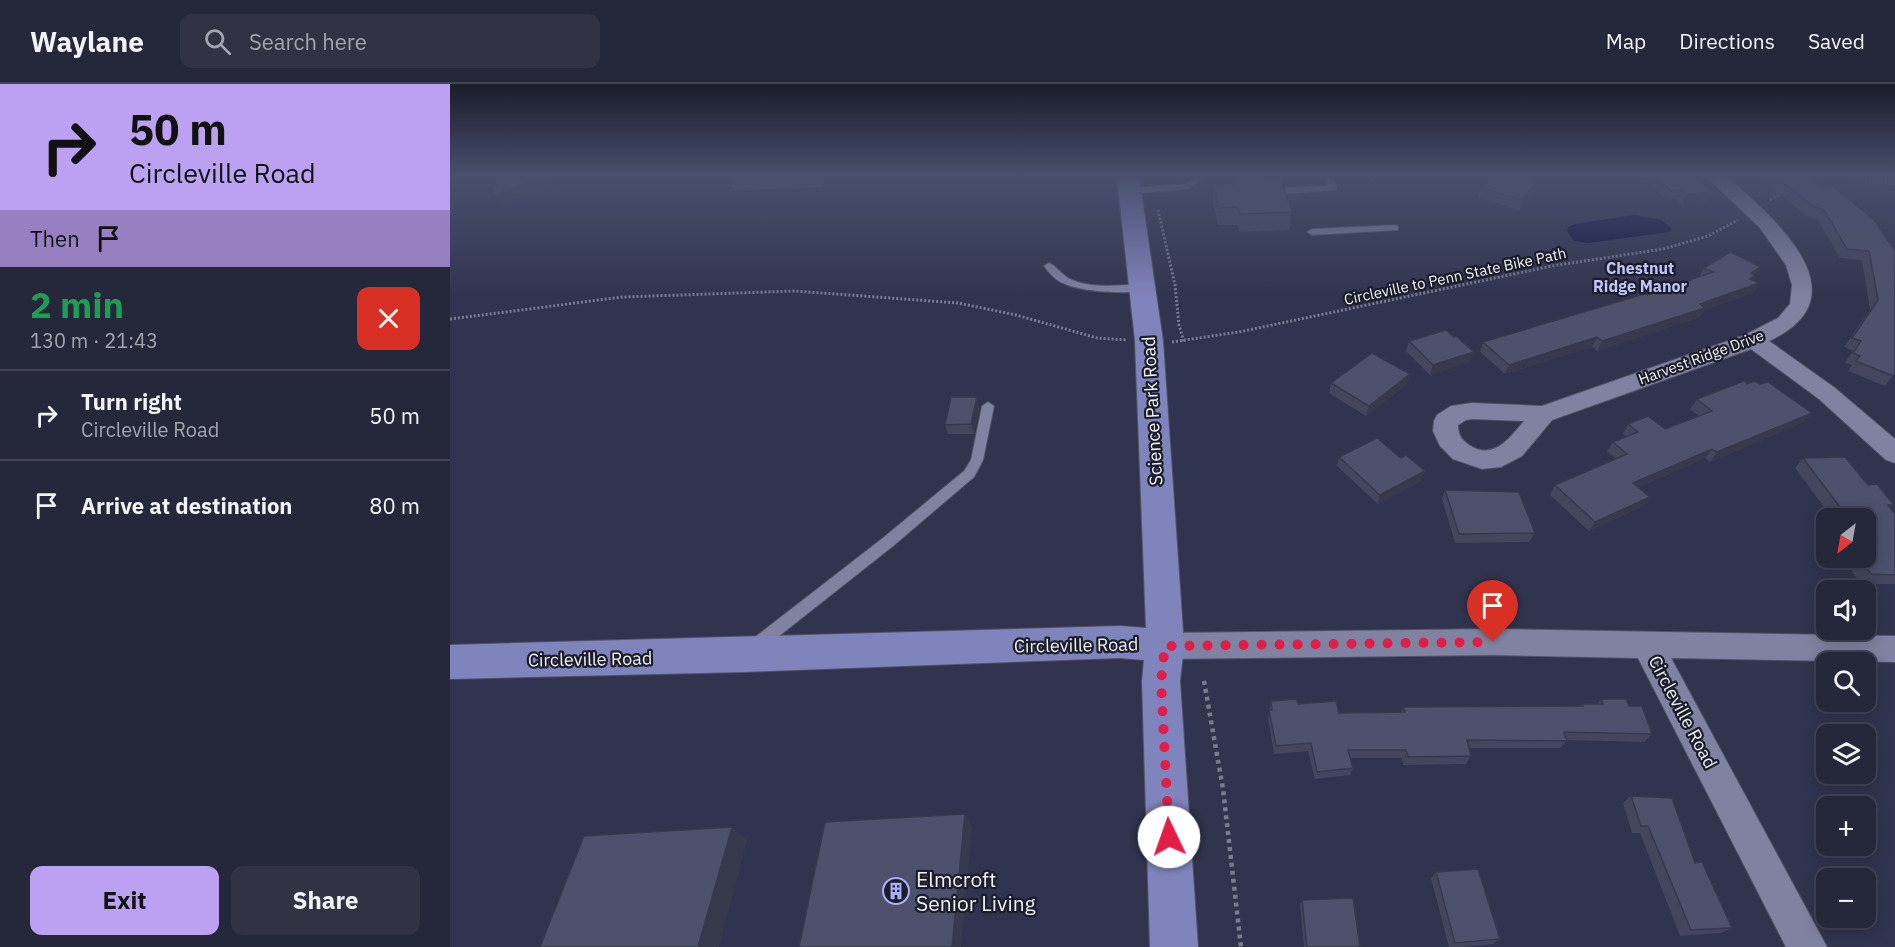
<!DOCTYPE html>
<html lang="en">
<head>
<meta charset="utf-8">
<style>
	:root { --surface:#25273a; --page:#313345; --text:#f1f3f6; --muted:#a3a5af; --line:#424454; --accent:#bca0f2 }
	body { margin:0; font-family:"IBM Plex Sans",sans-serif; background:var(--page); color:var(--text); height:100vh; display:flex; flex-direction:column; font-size:22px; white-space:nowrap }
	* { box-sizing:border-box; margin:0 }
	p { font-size:20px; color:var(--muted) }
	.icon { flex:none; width:33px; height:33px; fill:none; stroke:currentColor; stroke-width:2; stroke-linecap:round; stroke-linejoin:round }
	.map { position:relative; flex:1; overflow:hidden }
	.panel { display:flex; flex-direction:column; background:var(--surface); width:450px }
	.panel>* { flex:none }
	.top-card { background:#bca0f2; color:#111; overflow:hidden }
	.needle { width:39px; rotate:211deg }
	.tools { position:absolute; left:1366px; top:424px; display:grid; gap:12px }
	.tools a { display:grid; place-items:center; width:60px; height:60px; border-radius:12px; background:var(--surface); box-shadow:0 3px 15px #0003,0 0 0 2px var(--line); font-size:30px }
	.pin { position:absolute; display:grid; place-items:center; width:51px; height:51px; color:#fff; margin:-62px -26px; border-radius:50% 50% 50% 0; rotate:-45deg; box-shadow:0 0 6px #0007 }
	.pin .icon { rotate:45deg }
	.me { position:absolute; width:66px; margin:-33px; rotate:357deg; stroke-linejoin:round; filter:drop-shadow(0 0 4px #0008) }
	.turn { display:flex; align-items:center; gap:21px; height:126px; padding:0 30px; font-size:27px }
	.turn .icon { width:78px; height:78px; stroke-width:2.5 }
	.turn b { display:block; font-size:42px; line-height:51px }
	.then { display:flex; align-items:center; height:57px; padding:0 30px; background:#0003; gap:12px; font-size:22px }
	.round { display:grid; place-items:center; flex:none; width:63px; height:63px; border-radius:12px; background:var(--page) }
	.summary { display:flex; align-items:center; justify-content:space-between; height:102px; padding:0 30px }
	h1 { font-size:36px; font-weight:700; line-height:45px; color:#1e9e55 }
	.primary-button { display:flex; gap:12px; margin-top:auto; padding:12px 30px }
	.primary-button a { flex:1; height:69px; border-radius:12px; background:var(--accent); color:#111; font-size:24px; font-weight:700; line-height:69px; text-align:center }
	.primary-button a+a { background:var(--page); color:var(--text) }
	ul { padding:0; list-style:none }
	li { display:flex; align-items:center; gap:18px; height:90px; padding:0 30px; border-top:2px solid var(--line) }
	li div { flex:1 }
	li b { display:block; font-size:22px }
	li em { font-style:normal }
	header { display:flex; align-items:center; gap:36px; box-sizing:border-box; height:84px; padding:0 30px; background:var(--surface); border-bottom:2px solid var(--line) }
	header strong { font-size:28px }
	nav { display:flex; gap:33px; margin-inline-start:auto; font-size:21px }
	.search { width:420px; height:54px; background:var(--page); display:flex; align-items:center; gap:15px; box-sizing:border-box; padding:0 21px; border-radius:12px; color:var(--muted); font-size:22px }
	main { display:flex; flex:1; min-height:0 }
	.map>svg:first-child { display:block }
</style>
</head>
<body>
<header>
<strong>Waylane</strong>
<div class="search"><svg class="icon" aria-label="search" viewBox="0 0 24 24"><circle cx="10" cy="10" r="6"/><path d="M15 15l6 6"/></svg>Search here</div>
<nav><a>Map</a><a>Directions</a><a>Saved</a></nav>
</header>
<main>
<section class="panel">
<div class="top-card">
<div class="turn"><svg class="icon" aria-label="right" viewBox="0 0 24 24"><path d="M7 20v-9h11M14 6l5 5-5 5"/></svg><div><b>50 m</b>Circleville Road</div></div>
<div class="then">Then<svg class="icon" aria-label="arrive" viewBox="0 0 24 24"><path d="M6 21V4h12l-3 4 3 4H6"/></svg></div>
</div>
<div class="summary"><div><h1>2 min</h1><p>130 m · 21:43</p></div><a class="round" style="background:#d93025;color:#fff"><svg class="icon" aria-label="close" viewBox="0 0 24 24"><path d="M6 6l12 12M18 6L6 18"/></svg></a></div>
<ul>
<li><svg class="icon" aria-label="right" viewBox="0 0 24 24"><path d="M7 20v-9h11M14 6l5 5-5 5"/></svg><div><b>Turn right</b><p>Circleville Road</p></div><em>50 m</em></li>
<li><svg class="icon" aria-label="arrive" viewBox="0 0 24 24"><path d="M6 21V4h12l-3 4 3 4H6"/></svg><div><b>Arrive at destination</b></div><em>80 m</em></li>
</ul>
<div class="primary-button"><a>Exit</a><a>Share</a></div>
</section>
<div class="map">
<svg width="1445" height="863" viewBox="0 0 1445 863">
	<rect width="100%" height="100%" fill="#31344e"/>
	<polygon fill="#585b85" points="286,93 376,93 372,103 279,107"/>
	<polygon fill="#151240" points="1184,131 1211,136 1222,145 1219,148 1139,159 1124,157 1117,147 1118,143 1125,140"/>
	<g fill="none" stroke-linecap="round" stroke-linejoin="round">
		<defs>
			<g id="lane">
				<polygon points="744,93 754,93 738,105 680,110 676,107 680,104 736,100"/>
				<polygon points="874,93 882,93 887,104 886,106 816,111 812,108 816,105 877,102"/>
				<polygon points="917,93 926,93 926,94 922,97"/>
				<polygon points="945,141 948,142 948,146 862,151 857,148 862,145"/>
				<path d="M599,179c8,3 13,13 23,17 21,9 48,5 71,4l5,3c-13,10 -67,4 -83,-3 -9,-3 -15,-10 -21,-18z"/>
				<polygon points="538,318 544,322 533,376 524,393 443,462 310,567 305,569 300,567 297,562 300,557 433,454 514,387 521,376 532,322"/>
			</g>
			<g id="street">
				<path d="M1257,93h20c47,41 139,119 42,164l66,47 60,51v24l-9,-3 -67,-61 -68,-50 -199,71 -30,36 -21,11 -19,2 -29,-10 -13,-13 -7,-15 1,-10 3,-6 14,-9 21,-3 70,3 203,-71 33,-17 12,-14 2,-19 -6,-20 -26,-37zM1016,336l6,-1 52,2c-15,18 -31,40 -55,24 -8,-5 -11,-11 -11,-20z"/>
				<polygon points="1043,545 1445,552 1445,578 1221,574 1377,863 1336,863 1188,574 1043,571 715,575 704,571 700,562 704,553 715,549"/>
			</g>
			<polygon id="secondary" points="667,93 689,93 713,257 734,562 730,597 748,863 700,863 692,597 694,576 670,574 294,588 0,595 0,561 670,542 696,544 685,257"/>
		</defs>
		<use href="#lane" stroke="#515368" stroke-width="2"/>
		<use href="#street" stroke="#515368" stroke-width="2"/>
		<use href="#secondary" stroke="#515368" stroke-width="2"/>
		<g stroke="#797b91" stroke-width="3" stroke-dasharray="2 2" stroke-linecap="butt">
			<polyline points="1399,93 1445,100"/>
			<polyline points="1359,96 1373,93"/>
			<polyline points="1320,116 1334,107"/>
			<polyline points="708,126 725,201 729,241 734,258"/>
			<polyline points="0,235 173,213 345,207 508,219 566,231 647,254 676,256"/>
			<polyline points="722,258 789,248 1102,182 1213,165 1258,152 1288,136"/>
		</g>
		<polyline stroke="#797b91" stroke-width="4.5" stroke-dasharray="4 4" stroke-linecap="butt" points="754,597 773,705 791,863"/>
		<use href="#lane" fill="#7f82a0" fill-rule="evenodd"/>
		<use href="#street" fill="#7f82a0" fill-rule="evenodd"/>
		<use href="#secondary" fill="#8084bc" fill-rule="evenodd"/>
	</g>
	<g fill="#43465d">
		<polygon points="792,93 812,93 842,128 840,146 789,148 787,141 768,141 763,120 764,102 781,102 781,94 792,94"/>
		<polygon points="1191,93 1245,93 1263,108 1258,117 1232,121 1225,115 1217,116"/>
		<polygon points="1309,93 1359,93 1424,136 1443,292 1435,302 1398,287 1402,281 1395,279 1403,267 1394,263 1420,226 1412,176 1390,174 1368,136 1358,133"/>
		<polygon points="1087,97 1084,106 1069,126 1028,113 1031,104"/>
		<polygon points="1254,184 1305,193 1302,196 1309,199 1303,209 1254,226 1250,233 1147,267 1142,263 1055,290 1030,268 1033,258 1197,211 1249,193"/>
		<polygon points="1004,253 1024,268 1020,278 980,291 956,267 959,257"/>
		<polygon points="881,299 957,300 916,332 879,309"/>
		<polygon points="1297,300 1310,300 1362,329 1354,338 1260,378 1255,374 1189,403 1200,413 1193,422 1139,447 1100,411 1105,401 1166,375 1157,367 1163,358 1176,353 1173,350 1178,340 1215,345 1249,332 1240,325 1247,315"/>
		<polygon points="527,313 529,323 524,350 498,350 495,341"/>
		<polygon points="889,373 951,374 971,397 928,420 887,382"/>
		<polygon points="1353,374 1418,401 1444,421 1440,424 1445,430 1445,500 1410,500 1394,474 1416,474 1416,435 1383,435 1345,384"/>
		<polygon points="995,406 1085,449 1079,458 1005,459 992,415"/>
		<polygon points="1151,615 1179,622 1202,650 1194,658 1116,656 1117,657 1110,664 1019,664 1021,672 1016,680 953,681 952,674 900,674 903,684 900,691 865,695 858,667 824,670 818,634 821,617 848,620 889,629 951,628 953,623 1130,622 1132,620 1147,620"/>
		<polygon points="1181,712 1245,779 1282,844 1271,849 1230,852 1190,749 1182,749 1173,719"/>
		<polygon points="986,788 1050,855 1043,860 1014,863 999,863 981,794"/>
		<polygon points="852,816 910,863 913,863 854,863 850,821"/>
	</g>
	<g fill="#37394c">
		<polygon points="94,93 116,93 103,101 52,121 45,111"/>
		<polygon points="1087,97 1084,106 1069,126 1072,116"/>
		<polygon points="1263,108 1258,117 1232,121 1236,111"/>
		<polygon points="1311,183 1299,201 1309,199 1303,209 1254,226 1250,233 1147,267 1152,257 1301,189"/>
		<polygon points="1147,253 1142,263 1055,290 1059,281"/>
		<polygon points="1024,268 1020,278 980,291 983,281"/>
		<polygon points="960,290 957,300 916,332 919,322"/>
		<polygon points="527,313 529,323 524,350 521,340"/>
		<polygon points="1362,329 1354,338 1260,378 1267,368"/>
		<polygon points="1262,365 1255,374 1177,408 1183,399"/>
		<polygon points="975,387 971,397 928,420 930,411"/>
		<polygon points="1200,413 1193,422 1139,447 1145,438"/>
		<polygon points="515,730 522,743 511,863 502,863"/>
		<polygon points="282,743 297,756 269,863 248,863"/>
	</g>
	<g fill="#4e516c" stroke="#37394c" stroke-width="1.5">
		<polygon points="58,93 94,93 45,111 42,103"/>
		<polygon points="795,93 811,93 813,95 831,95 842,128 790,130 788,123 769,124 764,102 783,101 781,94 795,94"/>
		<polygon points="1040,93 1073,93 1087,97 1072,116 1031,104"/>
		<polygon points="1206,93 1245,93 1263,108 1236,111 1230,106 1221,107"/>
		<polygon points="1326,93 1359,93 1370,102 1381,101 1424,136 1445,167 1445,290 1443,292 1406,277 1410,272 1403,269 1411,257 1402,254 1428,216 1419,167 1397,165 1374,126 1364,123"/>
		<polygon points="1280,168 1311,183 1301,189 1305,191 1300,195 1309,199 1250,220 1255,224 1152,257 1147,253 1059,281 1033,258 1194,210 1197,211 1263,188 1254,184"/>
		<polygon points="996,246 1004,253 1006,252 1024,268 983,281 959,257"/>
		<polygon points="922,269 960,290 919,322 881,299"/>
		<polygon points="1294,297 1297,300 1305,297 1310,300 1318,298 1362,329 1267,368 1262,365 1183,399 1200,413 1145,438 1105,401 1177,370 1163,358 1188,348 1178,340 1198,332 1215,345 1262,327 1247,315"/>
		<polygon points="501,313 527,313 521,340 495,341"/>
		<polygon points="927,354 951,374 956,371 975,387 930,411 889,373"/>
		<polygon points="1395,373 1418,401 1427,400 1444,421 1438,421 1445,430 1445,491 1421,490 1410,474 1416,474 1416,435 1399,435 1353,374"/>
		<polygon points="995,406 1069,408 1085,449 1009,450"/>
		<polygon points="846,615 848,620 886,617 889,629 955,628 953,623 1133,622 1132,620 1153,620 1151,615 1176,615 1179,622 1192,622 1202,650 1114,648 1117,657 1017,656 1021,672 958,673 956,666 898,666 903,684 867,688 861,659 826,662 819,626 822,626 821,617"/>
		<polygon points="1181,712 1222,714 1245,779 1252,778 1282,844 1241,846 1198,742 1191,742"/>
		<polygon points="515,730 502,863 349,863 375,738"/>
		<polygon points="282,743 248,863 90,863 134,752"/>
		<polygon points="1028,785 1050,855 1005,859 986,788"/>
		<polygon points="903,814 910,863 913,863 857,863 852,816"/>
	</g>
	<linearGradient id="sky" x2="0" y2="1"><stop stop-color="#1b1d2b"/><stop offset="0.43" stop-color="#48506e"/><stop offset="1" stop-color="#48506e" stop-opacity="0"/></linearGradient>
	<rect width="1445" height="214" fill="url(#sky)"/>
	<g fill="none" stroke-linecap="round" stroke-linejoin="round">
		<polyline stroke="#e11d48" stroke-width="10" stroke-dasharray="0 18" points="719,753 711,597 715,562 1043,558"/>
	</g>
	<defs>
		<symbol id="building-ring" viewBox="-11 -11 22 22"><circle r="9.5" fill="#1b1d28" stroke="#a9b0fc" stroke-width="1.5"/><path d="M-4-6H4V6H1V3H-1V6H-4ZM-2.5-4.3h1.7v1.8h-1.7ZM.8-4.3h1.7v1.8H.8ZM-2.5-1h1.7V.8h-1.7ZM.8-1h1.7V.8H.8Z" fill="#a9b0fc"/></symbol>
	</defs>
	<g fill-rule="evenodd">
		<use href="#building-ring" x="431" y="792" width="30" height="30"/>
	</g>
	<g text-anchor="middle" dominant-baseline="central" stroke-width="4.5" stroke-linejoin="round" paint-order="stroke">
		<g font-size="15" fill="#eff1ff" stroke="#1b1d28">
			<text transform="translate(1005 192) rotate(-12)">Circleville to Penn State Bike Path</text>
			<text transform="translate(1251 273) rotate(-20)">Harvest Ridge Drive</text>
		</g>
		<g font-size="16" font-weight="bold" fill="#bfc5fe" stroke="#1b1d28">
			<text x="1190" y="184">Chestnut<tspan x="1190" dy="18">Ridge Manor</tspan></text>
		</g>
		<g font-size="18" fill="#eff1ff" stroke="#1b1d28">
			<text transform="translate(702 327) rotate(-93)">Science Park Road</text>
			<text transform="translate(626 561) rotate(-1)">Circleville Road</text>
			<text transform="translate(140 575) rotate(-1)">Circleville Road</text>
			<text transform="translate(1233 628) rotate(62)">Circleville Road</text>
		</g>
		<g font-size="21" fill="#eff1ff" stroke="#1b1d28" text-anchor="start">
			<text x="466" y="795">Elmcroft<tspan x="466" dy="24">Senior Living</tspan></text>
		</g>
	</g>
</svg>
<div class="tools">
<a><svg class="needle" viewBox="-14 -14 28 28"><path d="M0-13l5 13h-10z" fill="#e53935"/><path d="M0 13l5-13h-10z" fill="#a3a5af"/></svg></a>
<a><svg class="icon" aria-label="sound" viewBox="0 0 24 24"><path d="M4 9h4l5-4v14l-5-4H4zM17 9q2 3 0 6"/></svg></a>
<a><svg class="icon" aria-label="search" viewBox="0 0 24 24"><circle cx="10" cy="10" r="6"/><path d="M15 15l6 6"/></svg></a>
<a><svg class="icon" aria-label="layers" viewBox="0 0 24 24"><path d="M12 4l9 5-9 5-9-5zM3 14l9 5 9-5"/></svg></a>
<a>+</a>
<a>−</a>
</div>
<div class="pin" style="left:1043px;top:558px;background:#d93025"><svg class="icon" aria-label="arrive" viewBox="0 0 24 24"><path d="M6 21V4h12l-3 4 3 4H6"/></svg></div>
<svg class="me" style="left:719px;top:753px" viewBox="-20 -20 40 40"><circle r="19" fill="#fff"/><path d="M0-13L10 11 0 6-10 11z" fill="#e11d48"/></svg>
</div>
</main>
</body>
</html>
